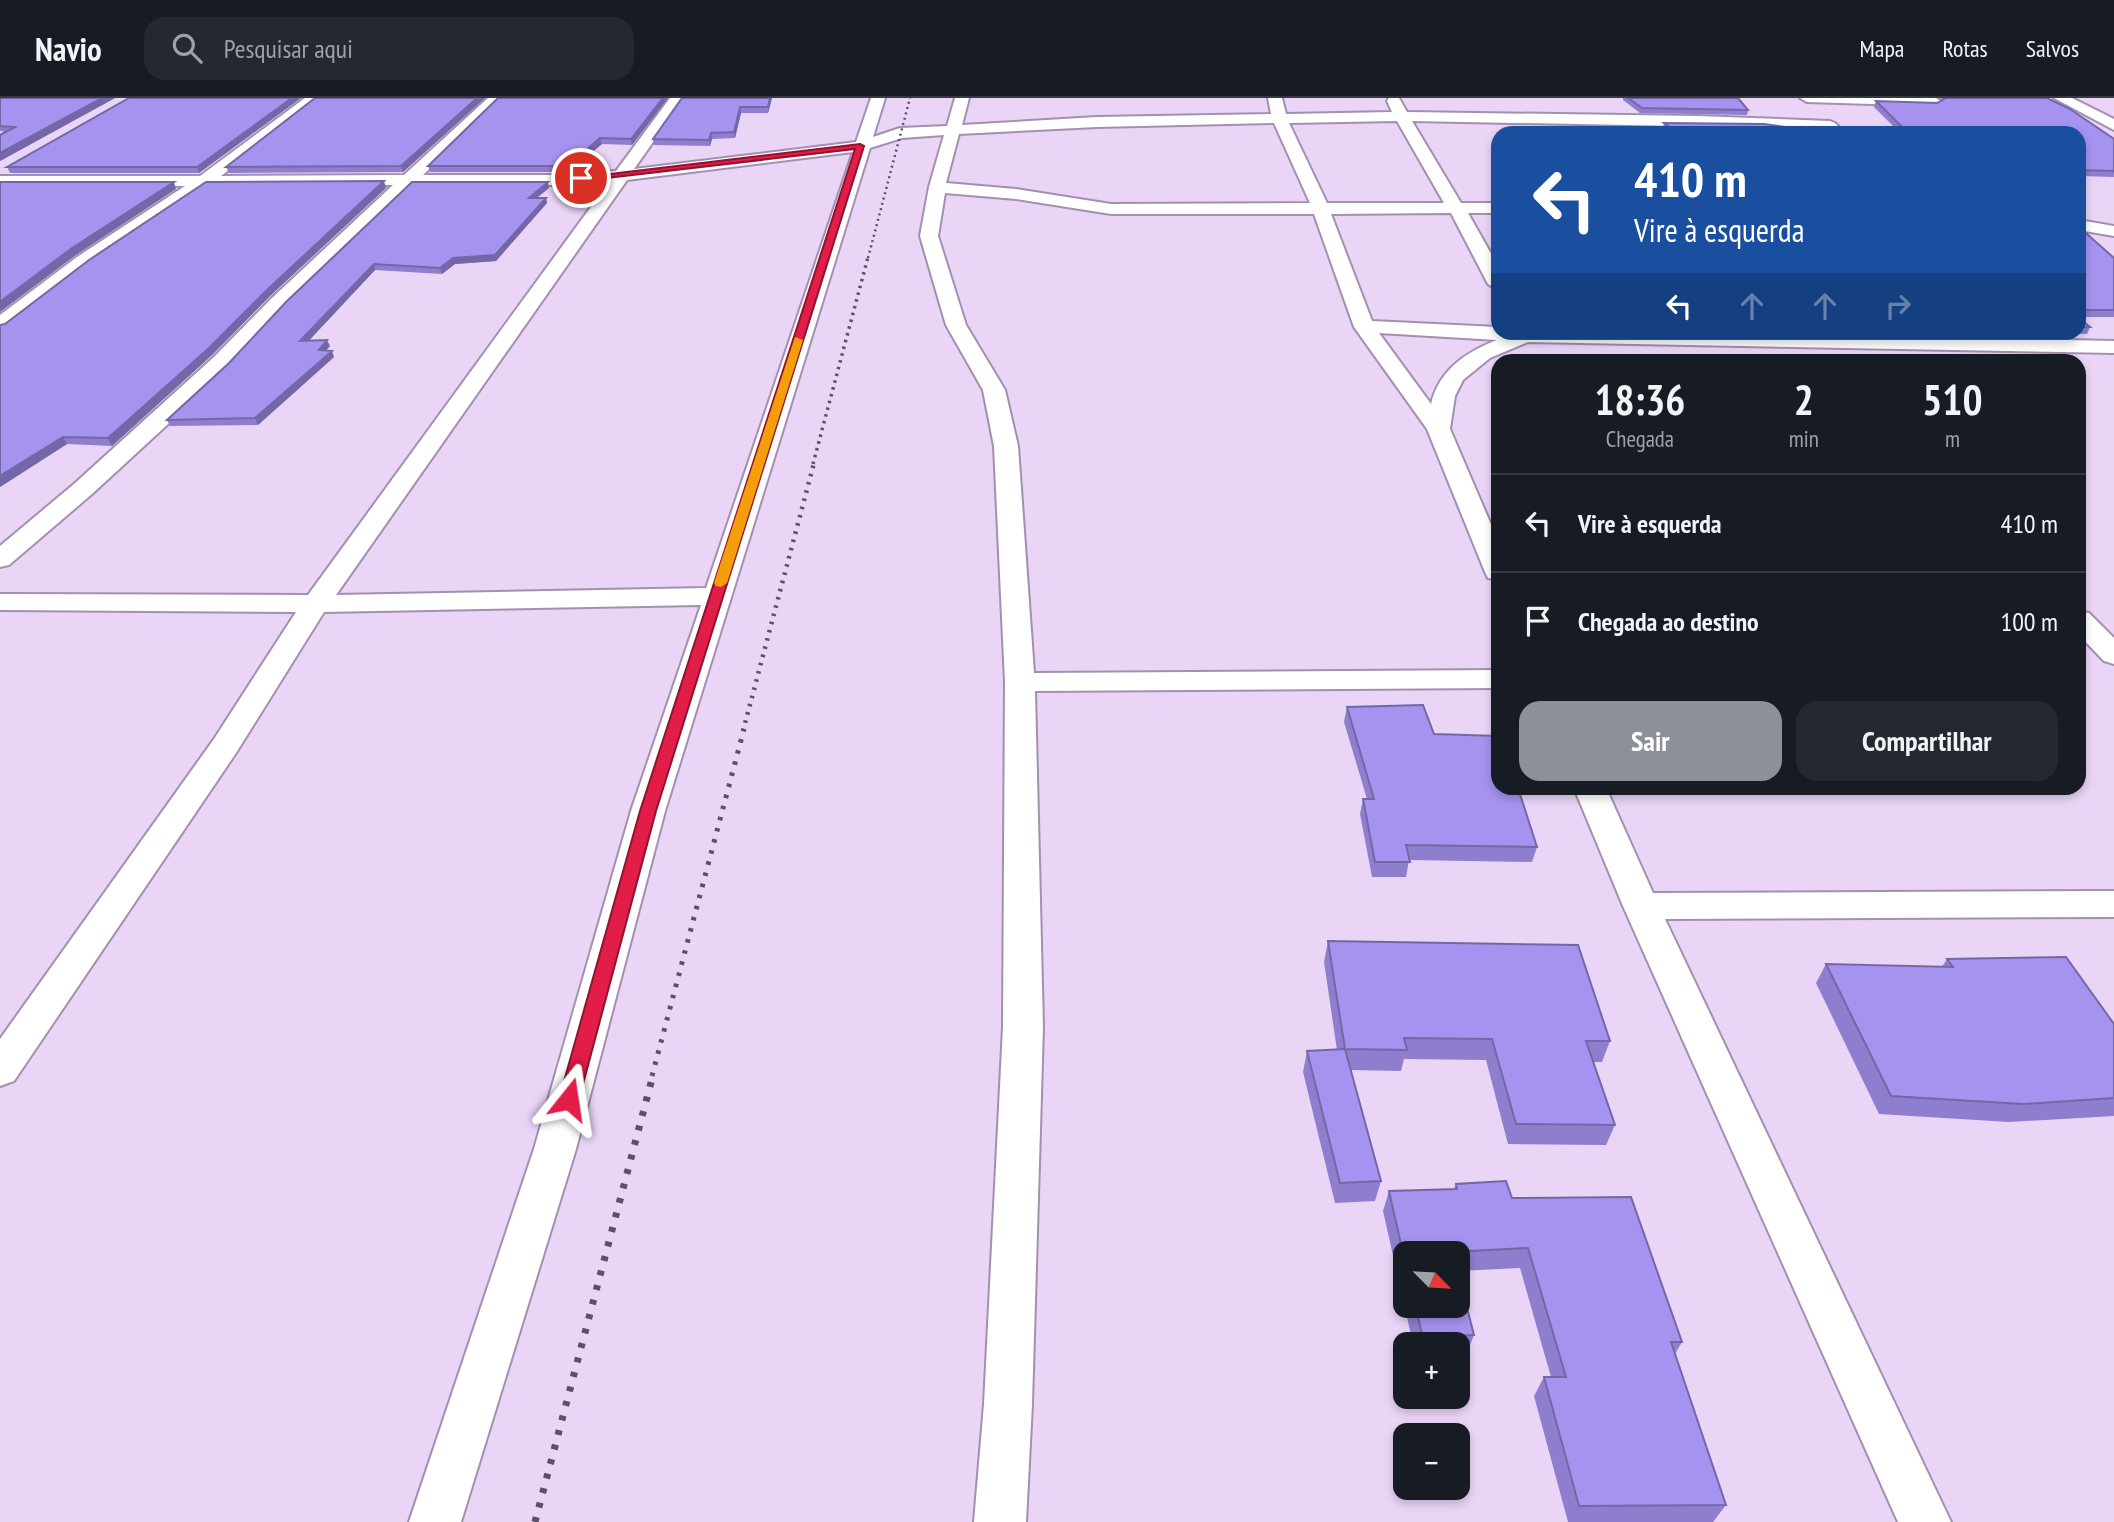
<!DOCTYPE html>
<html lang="pt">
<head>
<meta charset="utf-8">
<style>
	:root { --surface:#171b24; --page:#242831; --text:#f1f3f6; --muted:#9ea1a6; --line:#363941; --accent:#8c9099 }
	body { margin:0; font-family:"PT Sans Narrow",sans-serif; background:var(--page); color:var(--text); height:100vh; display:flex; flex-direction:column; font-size:26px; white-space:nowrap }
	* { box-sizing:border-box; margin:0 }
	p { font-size:23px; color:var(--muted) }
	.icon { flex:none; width:38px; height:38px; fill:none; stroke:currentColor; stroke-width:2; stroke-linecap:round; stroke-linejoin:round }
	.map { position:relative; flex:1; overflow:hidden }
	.drawer { position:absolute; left:1491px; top:256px; width:595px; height:441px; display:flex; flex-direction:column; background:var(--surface); border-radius:21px; box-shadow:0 4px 10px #0003 }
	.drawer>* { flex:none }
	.guide { position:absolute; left:1491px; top:28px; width:595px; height:214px; border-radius:21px; box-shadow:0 4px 10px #0003; background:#1a4fa0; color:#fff; overflow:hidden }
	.needle { width:46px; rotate:114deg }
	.fabs { position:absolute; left:1393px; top:1143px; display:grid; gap:14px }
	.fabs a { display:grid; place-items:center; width:77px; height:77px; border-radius:14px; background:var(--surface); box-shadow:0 4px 10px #0003; font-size:35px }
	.pin { position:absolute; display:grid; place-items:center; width:60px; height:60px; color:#fff; margin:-30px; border:4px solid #fff; border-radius:50%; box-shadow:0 2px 7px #0007 }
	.me { position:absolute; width:77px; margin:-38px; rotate:15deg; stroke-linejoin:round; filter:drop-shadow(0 0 5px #0008) }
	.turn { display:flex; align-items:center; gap:24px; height:147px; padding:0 28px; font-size:32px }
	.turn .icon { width:91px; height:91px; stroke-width:2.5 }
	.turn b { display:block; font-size:49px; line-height:60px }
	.lanes { display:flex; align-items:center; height:66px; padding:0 28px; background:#0003; justify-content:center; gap:35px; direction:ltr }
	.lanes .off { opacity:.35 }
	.eta { display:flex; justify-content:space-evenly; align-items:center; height:119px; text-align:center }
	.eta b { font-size:42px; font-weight:700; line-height:49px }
	.primary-button { display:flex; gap:14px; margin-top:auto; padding:14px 28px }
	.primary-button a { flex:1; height:80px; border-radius:21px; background:var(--accent); color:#fff; font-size:28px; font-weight:700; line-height:80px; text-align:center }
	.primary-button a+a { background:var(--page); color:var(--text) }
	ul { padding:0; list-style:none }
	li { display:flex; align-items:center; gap:21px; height:98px; padding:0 28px; border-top:2px solid var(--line) }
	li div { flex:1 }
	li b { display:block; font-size:26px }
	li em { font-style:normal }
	header { display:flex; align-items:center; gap:42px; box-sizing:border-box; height:98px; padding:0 35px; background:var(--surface); border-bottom:2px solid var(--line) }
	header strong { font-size:33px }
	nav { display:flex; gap:38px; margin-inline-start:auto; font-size:24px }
	.search { width:490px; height:63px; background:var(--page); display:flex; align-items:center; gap:18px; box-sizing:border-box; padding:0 24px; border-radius:21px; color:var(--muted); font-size:26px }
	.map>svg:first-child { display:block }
</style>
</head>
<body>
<header>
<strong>Navio</strong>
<div class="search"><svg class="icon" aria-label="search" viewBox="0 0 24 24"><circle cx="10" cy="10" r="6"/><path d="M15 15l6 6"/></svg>Pesquisar aqui</div>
<nav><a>Mapa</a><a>Rotas</a><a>Salvos</a></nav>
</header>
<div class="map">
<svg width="2114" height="1424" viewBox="0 0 2114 1424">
	<rect width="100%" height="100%" fill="#ead5f7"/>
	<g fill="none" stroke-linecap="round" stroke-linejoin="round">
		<defs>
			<g id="minor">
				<path d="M305,0h16l-100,78 183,-1 84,-77h15l-80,77h138l55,-4 54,-73h14l-50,71 222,-27 15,-44h14l-12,39 27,-9 47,-2 8,-28h14l-7,27 135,-8 174,-3 -3,-16h14l4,16 106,-2 -5,-11 2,-3h10l8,14 290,4 133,5 5,2 3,3 -3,3 -423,-8 49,82h37v10h-30l30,53v24l-10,-6 -37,-71 -120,1 41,107 126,6v5h174l442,9v12l-586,-11 -38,16 -27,22 -8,16 -5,33 48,112v39l-10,-2 -3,-6 -58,-143 -73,-102 -40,-113h-203l-95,-15 -71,-6 -7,43 28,89 39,65 13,56 16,227 464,-3v18l-463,3 8,336 -11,377 -6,118h-52l10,-118 19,-377 2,-345 -11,-236 -11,-56 -37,-65 -26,-89 9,-49 15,-52 -42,3 -32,10 -205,663 -89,338 -115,373h-52l125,-373 97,-338 70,-206 -377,7 -88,141 -222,328 -14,5v-47l214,-300 82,-127 -296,-2v-16l308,1 301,-413 -48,3h-148l-127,121 -56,61 -138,127 -83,71 -9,2v-21l74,-62 140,-127 58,-59 121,-113 -185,1 -117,79 -84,64 -7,2v-16l77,-58 108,-71h-185v-10h200zM1397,23l47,82h-117l-38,-80zM1274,25l36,80 -199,1 -95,-15 -70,-6 13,-49 138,-7zM853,54l-147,436 -370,7 291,-415zM1379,235l118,7c-31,12 -58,30 -66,64z"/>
				<polygon points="1800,0 1936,0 1942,4 1935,8 1807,4"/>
				<polygon points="2054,0 2072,0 2114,21 2114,32"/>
				<polygon points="2079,122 2114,128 2114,138 2079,132"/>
				<polygon points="2079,513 2089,515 2114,540 2114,566 2104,563 2079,537"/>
				<polygon points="1574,690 1606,690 1653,795 2114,793 2114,819 1665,821 1951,1424 1898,1424 1623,808"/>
			</g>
		</defs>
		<use href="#minor" stroke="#a38faf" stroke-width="4"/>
		<use href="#minor" fill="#fff" fill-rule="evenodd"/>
		<polyline stroke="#5c5163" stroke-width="2.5" stroke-dasharray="2 3.5" stroke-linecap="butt" points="868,160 910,0"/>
		<polyline stroke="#5c5163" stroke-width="3.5" stroke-dasharray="2.5 4.5" stroke-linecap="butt" points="813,366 868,159"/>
		<polyline stroke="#5c5163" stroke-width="4.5" stroke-dasharray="2.5 6" stroke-linecap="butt" points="743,633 814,365"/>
		<polyline stroke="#5c5163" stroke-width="5" stroke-dasharray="3.5 8" stroke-linecap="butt" points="652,978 744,631"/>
		<polyline stroke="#5c5163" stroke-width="7" stroke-dasharray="5 10" stroke-linecap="butt" points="535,1424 653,977"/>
	</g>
	<g fill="#8f7ece">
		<polygon points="0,0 115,0 0,63 6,34 0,33"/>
		<polygon points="301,0 199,75 10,75 7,69"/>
		<polygon points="485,0 403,74 229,75 226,69"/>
		<polygon points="668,0 632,47 602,46 568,74 430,74 428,68"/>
		<polygon points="682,0 772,0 768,15 741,15 735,40 712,41 710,48 654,47 653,41"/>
		<polygon points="1623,0 1628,0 1748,12 1747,17 1640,15 1623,2"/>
		<polygon points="1940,0 2047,0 2114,41 2114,79 2079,78 2079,35 1900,35 1874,9 1876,3 1937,5 1943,2"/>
		<polygon points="1664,25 1794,33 1815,35 1669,35 1663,30"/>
		<polygon points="386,90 270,198 212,257 112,348 67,346 0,389 5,226"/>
		<polygon points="549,90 537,100 546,100 547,105 496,163 455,166 442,176 375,172 309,242 330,248 326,252 334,259 258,327 170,328 167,322 229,265 286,204"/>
		<polygon points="2079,129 2114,160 2114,219 2079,219"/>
		<polygon points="2079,229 2090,229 2087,236 2005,234 2079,234"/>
		<polygon points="1347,609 1434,636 1498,690 1521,690 1520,694 1537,749 1532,764 1409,762 1406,779 1372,779 1360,716 1363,701 1367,701 1344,624"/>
		<polygon points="1328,843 1610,943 1602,964 1593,964 1615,1027 1606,1047 1508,1046 1486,962 1404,961 1401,973 1351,972 1381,1083 1375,1103 1335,1105 1303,974 1307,953 1337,952 1324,864"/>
		<polygon points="1947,861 2114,926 2114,1018 2009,1024 1879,1016 1816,885 1826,866 1942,869"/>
		<polygon points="1456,1086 1512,1100 1682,1244 1675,1256 1726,1407 1713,1424 1568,1424 1534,1298 1544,1279 1551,1279 1520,1170 1458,1173 1458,1155 1405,1155 1405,1208 1458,1208 1474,1237 1466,1257 1458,1257 1458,1246 1413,1246 1383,1113 1389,1093 1454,1091"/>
	</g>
	<g fill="#7467a7">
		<polygon points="102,0 115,0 0,63 0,55"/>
		<polygon points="292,0 301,0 199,75 197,69"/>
		<polygon points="477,0 485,0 403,74 401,68"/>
		<polygon points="663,0 668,0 632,47 631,41"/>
		<polygon points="770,0 772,0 768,15 768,9"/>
		<polygon points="740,9 741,15 735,40 734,34"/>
		<polygon points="711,35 712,41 710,48 709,42"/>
		<polygon points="600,40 602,46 568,74 567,68"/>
		<polygon points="384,83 386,90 270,198 212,257 112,348 108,340"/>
		<polygon points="174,84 176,91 76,157 0,214 0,204 72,150"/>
		<polygon points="548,84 549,90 530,105 529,100"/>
		<polygon points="546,100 547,105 496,163 455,166 442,176 440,170 453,160"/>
		<polygon points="374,166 375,172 303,249 300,243"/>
		<polygon points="327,242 330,248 321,258 319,252"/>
		<polygon points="332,253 334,259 258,327 255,320"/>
		<polygon points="63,339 67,346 0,389 0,378"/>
	</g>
	<g fill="#a693ef" stroke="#7467a7" stroke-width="2">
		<polygon points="0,0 102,0 0,55 0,37 15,29 0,28"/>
		<polygon points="129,0 292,0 197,69 7,69"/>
		<polygon points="315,0 477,0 401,68 226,69"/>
		<polygon points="498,0 663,0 631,41 600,40 567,68 428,68"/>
		<polygon points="682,0 770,0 768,9 740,9 734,34 711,35 709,42 653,41"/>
		<polygon points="1628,0 1738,0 1748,12 1642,10"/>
		<polygon points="1946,0 2047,0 2070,11 2114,41 2114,73 2079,72 2079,35 1908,35 1876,3 1937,5"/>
		<polygon points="1664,25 1764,26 1792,30 1794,33 1814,34 1815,35 1678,35"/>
		<polygon points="384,83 268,191 209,250 108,340 63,339 0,378 0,227 5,226 89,162 206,84"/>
		<polygon points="0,84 174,84 72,150 0,204"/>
		<polygon points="412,84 548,84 529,100 546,100 495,157 453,160 440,170 374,166 300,243 327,242 319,252 332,253 255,320 167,322 229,265 286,204"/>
		<polygon points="2079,129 2114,160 2114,212 2079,212"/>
		<polygon points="2079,220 2090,229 2079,229"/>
		<polygon points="1423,607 1434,636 1498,638 1498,690 1518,690 1537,749 1406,747 1410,764 1375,764 1363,701 1374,701 1347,609"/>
		<polygon points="1328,843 1578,847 1610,943 1586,943 1615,1027 1516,1026 1492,941 1404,940 1407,952 1345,951"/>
		<polygon points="2066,859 2114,926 2114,1000 2023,1006 1891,998 1826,866 1953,869 1947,861"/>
		<polygon points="1345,951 1381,1083 1340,1085 1307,953"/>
		<polygon points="1506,1083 1512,1100 1631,1099 1682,1244 1671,1244 1726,1407 1579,1408 1544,1279 1566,1279 1528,1150 1452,1154 1453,1155 1405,1155 1405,1164 1389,1093 1457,1091 1456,1086"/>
		<polygon points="1458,1175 1474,1237 1423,1239 1415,1208 1458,1208"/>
	</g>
	<polygon fill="#e11d48" stroke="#92132f" stroke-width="2" points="860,46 864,48 656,713 579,1001 576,1006 569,1009 562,1006 559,1001 640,713 855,51 581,83 577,80"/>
	<polygon fill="#f59e0b" points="795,239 803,242 727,485 721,489 716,488 714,485"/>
</svg>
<div class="fabs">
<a><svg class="needle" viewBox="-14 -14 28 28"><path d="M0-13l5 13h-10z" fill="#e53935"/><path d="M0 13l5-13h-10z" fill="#9ea1a6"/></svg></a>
<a>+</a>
<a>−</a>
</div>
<div class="pin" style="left:581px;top:80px;background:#d93025"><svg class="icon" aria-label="arrive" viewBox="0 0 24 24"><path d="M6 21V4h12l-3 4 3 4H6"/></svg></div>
<svg class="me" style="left:569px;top:1001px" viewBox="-20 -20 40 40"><path d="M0-17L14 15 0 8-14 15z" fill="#e11d48" stroke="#fff" stroke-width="4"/></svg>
<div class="guide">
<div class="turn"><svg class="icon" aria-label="left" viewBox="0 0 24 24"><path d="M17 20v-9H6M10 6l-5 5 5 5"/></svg><div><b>410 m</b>Vire à esquerda</div></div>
<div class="lanes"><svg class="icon" aria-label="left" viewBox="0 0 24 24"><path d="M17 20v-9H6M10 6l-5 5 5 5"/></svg><svg class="icon off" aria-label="ahead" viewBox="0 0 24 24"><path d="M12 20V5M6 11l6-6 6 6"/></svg><svg class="icon off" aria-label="ahead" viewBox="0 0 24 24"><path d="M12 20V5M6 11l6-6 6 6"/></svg><svg class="icon off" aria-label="right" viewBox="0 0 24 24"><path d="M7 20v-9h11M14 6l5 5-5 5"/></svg></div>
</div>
<section class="drawer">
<div class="eta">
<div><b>18:36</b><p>Chegada</p></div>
<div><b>2</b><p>min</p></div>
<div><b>510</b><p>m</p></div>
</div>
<ul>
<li><svg class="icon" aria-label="left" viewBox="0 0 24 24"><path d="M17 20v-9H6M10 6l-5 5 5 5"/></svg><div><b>Vire à esquerda</b></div><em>410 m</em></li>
<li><svg class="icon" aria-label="arrive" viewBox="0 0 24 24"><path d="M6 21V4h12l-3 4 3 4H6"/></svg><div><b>Chegada ao destino</b></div><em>100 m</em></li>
</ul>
<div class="primary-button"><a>Sair</a><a>Compartilhar</a></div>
</section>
</div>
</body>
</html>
